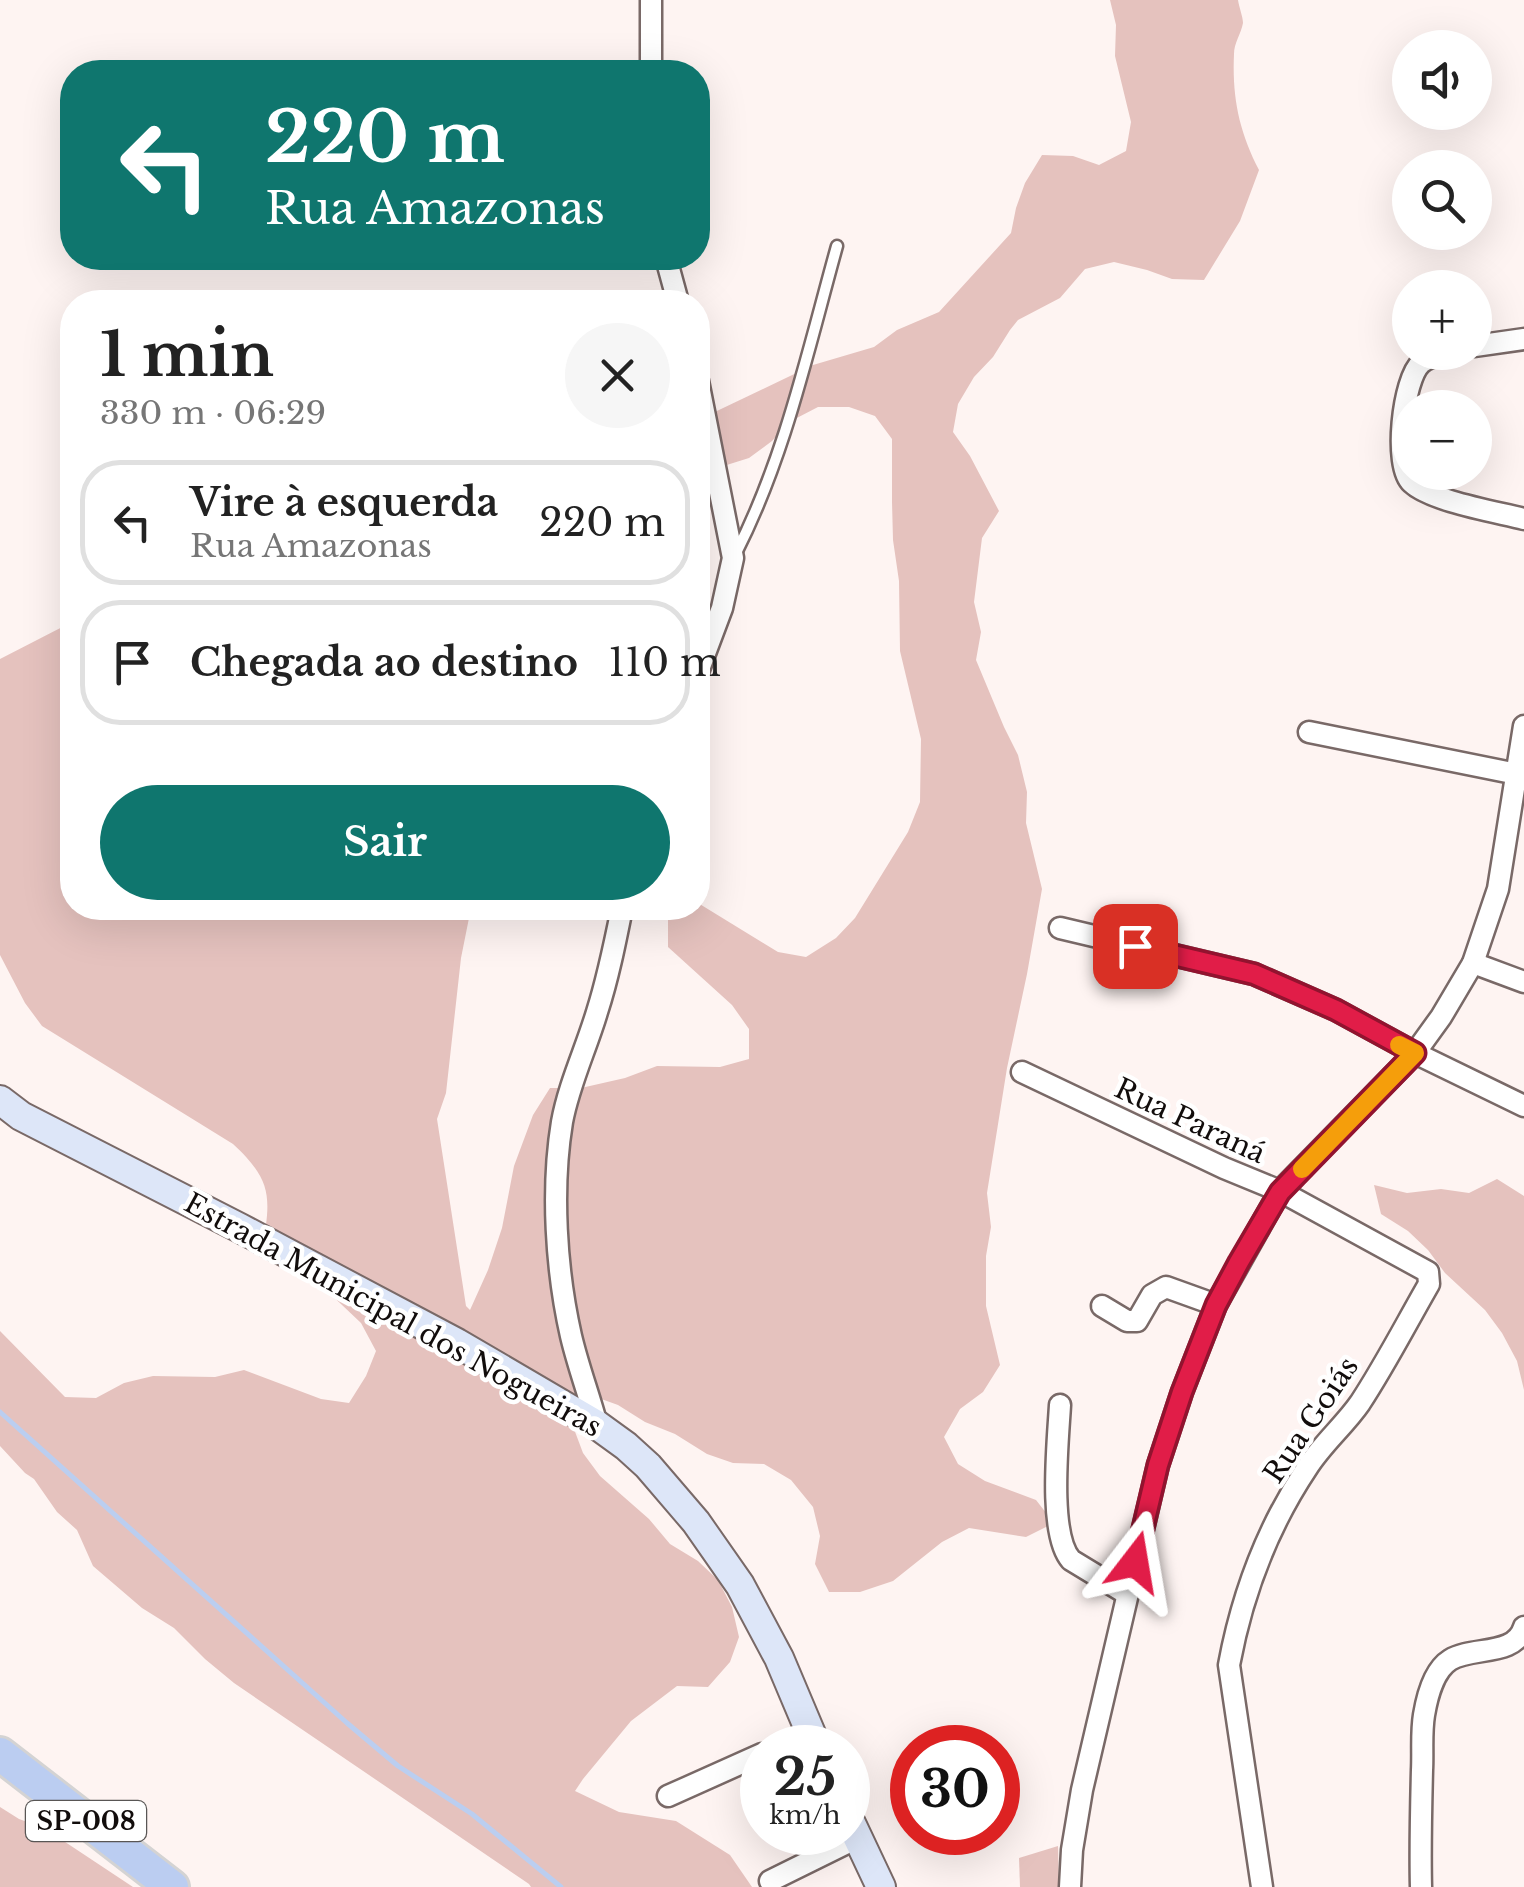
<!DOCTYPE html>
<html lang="pt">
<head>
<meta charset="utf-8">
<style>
	:root { --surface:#fff; --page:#f6f6f6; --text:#222; --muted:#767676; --line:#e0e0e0; --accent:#0f766e }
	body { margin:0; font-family:"Libre Baskerville",serif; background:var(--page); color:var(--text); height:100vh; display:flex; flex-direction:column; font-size:38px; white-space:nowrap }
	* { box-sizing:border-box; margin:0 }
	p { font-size:32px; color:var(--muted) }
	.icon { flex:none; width:55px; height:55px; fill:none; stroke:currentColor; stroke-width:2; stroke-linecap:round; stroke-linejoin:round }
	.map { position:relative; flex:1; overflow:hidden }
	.details { position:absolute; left:60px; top:290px; width:650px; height:630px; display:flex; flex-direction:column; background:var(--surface); border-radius:40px; box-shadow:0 10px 40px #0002 }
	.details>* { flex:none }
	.guide { position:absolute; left:60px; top:60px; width:650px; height:210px; border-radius:40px; box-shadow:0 10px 40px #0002; background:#0f766e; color:#fff; overflow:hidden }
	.buttons { position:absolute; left:1392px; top:30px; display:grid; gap:20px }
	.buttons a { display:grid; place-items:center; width:100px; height:100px; border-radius:50%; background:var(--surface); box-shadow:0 10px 40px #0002; font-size:50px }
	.speed { position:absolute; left:740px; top:1725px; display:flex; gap:20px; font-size:50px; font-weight:700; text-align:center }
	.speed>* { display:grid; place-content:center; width:130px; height:130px; border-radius:50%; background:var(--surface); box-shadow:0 10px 40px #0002; line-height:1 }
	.speed small { font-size:25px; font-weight:400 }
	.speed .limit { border:15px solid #d22; background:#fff; color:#111 }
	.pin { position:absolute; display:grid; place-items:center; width:85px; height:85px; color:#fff; margin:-42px; border-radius:20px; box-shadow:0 5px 15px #0006 }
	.me { position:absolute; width:110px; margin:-55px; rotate:14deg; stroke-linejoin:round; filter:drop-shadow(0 0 8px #0008) }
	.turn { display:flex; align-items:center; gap:35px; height:210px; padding:0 40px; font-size:45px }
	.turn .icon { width:130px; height:130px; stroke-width:2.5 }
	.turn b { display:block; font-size:70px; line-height:85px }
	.round { display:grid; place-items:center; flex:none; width:105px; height:105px; border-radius:52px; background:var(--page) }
	.summary { display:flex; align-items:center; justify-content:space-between; height:170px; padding:0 40px }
	h1 { font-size:60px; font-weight:700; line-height:75px }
	.action { display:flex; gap:20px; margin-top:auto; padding:20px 40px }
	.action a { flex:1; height:115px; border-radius:60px; background:var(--accent); color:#fff; font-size:40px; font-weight:700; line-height:115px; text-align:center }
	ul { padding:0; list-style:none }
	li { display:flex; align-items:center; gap:30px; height:125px; margin:0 20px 15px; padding:0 20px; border:5px solid var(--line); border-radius:40px }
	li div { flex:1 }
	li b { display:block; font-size:38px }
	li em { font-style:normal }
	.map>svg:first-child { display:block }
</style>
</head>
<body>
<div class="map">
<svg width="1524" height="1887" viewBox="0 0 1524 1887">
	<rect width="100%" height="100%" fill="#fef4f2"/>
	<g fill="#e5c2be">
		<path d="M1110,0h128c1,7 5,17 5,23 -2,11 -9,20 -9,31 -2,43 5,77 25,116l-19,51 -36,59 -32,-1 -25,-9 -33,-8 -29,7 -25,29 -42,22 -8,10 -17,27 -19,20 -16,27 -5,28 17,24 29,55 -17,27 -8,64 7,30 -5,28 28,67 14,28 9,37 -1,31 16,66 -15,85 -20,94 -20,125 4,34 -5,29v50l14,59 -17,27 -23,17 -16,28 14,27 27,17 51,19 18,23 -28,14 -57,-9 -27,14 -49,39 -33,11h-31l-14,-28 5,-28 -7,-29 -22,-27 -27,-16 -31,-1 -26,-9 -32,-20 -30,-12 -27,-17 -25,-9 -22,25 12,32 17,23 49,43 21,25 28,17 20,19 14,27 7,30 -9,25 -22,25 -31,-1 -46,35 -48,58 -8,12 44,21 57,9 54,34 22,32h-221l-2,-3 -295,-201 -29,-24 -31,-31 -32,-20 -49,-42 -16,-36 -20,-18 -23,-33 -9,-6 -25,-27v-115l65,66 31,1 28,-15 29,-7 62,1 29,-7 77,29 28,4 17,-27 10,-25 -15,-28 -39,-37 -60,-36c9,-52 11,-69 -29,-106l-191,-118 -17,-23 -25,-48v-296l72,-37v286h399l-10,50 -15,135 -9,26 29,187 4,4 18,-40 14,-42 12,-62 19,-51 17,-27h31l44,-10 32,-12 63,1 29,-8v-30l-17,-24 -64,-58v-31l16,-8h14v-5l80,49 28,5 30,-19 19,-20 53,-86 12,-30 1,-63 -21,-88 -1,-70 -6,-41 -1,-38v-63l-17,-23 -26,-9h-31l-27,14 -19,20 -23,17 -51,16v-54l115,-55 61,-18 23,-17 42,-18 72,-79 5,-25 9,-25 17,-28 31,1 26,9 27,-14 5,-29 -16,-66 1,-31z"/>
		<polygon points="1497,1179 1524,1196 1524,1390 1517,1361 1502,1333 1485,1310 1445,1273 1428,1250 1408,1231 1381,1214 1374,1185 1407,1193 1441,1189 1469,1193"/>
		<polygon points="0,1807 19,1819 44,1828 133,1887 0,1887"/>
		<polygon points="1058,1846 1059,1887 1020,1887 1019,1858"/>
	</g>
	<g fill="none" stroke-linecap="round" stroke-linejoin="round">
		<polyline stroke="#bbcef0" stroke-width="5" points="0,1412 347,1723 398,1766 472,1814 561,1887"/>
		<defs>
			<path id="lane" d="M736,553c49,-96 72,-203 101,-307"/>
			<g id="street">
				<polyline points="651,72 651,0"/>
				<polyline points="666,258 678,302"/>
				<polyline points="1475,346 1524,339"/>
				<path d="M1450,352c-9,3 -21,4 -29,11 -18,16 -28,103 -9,120 19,18 85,29 112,36"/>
				<polyline points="698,381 733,558 722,608 698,672"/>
				<polyline points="1309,732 1517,774"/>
				<polyline points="1060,928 1254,974 1336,1010 1415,1053 1524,1106"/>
				<polyline points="1473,963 1524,982"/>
				<path d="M1022,1072l202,96 56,23 148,81 1,12c-23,40 -44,81 -69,119 -16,23 -38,41 -53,65 -40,60 -65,127 -78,197l33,222"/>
				<polyline points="1102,1306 1127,1321 1137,1321 1152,1295 1166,1287 1216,1305"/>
				<path d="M1060,1405c-2,36 -12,129 11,155l56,34"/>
				<path d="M597,1425c-8,-30 -19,-59 -26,-89 -15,-66 -20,-147 -9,-214 7,-38 24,-73 35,-110 11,-34 18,-69 25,-104"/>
				<polyline points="777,1748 810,1733"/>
				<polyline points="668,1796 762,1754"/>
				<polyline points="770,1881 857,1838"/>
				<polyline points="1070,1887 1072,1850 1082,1790 1158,1465 1182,1392 1216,1305 1280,1191 1415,1053 1441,1017 1473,963 1498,889 1524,726"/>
				<path d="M1421,1887c-1,-39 0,-78 1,-117 1,-18 -1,-37 2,-55 3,-18 10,-45 26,-55 22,-14 65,-3 74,-33"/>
			</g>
			<g id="secondary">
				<polyline points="0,1100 21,1116 240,1228 457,1343 597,1425 626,1446 648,1466 696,1522 740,1585 779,1658 817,1748"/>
				<polyline points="848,1817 881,1887"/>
			</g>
			<polyline id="primary" points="0,1754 172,1887"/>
		</defs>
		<use href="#lane" stroke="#796967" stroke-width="15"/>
		<use href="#street" stroke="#796967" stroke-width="25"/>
		<use href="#secondary" stroke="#796967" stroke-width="32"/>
		<use href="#primary" stroke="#d4d3d3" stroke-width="38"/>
		<use href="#lane" stroke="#fff" stroke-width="10"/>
		<use href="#street" stroke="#fff" stroke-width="20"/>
		<use href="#secondary" stroke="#dde6f8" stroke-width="28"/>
		<use href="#primary" stroke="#bbcdf1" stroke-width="32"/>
	</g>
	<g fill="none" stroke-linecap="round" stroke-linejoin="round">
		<defs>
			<polyline id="route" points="1135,1562 1158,1465 1182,1392 1216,1305 1239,1262 1280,1192 1415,1053 1336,1010 1254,974 1135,946"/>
		</defs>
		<use href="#route" stroke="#92132f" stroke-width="25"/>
		<use href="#route" stroke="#e11d48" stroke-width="18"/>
		<polyline stroke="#f59e0b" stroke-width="18" points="1302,1169 1415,1053 1399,1045"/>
	</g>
	<g text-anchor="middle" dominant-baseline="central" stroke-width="9" stroke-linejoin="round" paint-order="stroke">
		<rect fill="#fff" stroke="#595655" stroke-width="2.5" x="26" y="1801" width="120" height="40" rx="8"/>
		<g font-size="25" font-weight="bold" fill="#120d0c">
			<text x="86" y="1821">SP-008</text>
		</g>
		<g font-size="28" fill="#120d0c" stroke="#fff">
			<text transform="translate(1190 1121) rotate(25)">Rua Paraná</text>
			<text transform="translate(393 1315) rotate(29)">Estrada Municipal dos Nogueiras</text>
			<text transform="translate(1311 1420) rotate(-56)">Rua Goiás</text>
		</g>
	</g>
</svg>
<div class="buttons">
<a><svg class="icon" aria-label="sound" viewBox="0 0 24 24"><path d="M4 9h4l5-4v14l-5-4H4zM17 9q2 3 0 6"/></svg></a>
<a><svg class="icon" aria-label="search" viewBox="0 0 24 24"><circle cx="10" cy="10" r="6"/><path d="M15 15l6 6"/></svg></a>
<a>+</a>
<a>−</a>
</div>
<div class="speed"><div>25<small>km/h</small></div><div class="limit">30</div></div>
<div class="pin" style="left:1135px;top:946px;background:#d93025"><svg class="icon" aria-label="arrive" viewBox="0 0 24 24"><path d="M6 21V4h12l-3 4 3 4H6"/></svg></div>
<svg class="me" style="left:1135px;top:1562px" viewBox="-20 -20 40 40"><path d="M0-17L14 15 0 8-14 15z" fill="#e11d48" stroke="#fff" stroke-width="4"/></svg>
<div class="guide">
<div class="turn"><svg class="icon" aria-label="left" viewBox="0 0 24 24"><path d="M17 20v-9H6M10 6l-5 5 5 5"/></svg><div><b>220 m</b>Rua Amazonas</div></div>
</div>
<section class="details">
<div class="summary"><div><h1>1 min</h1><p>330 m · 06:29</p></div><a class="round"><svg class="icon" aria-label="close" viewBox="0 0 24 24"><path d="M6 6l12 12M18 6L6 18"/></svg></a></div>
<ul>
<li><svg class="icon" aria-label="left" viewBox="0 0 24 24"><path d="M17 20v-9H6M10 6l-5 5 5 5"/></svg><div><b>Vire à esquerda</b><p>Rua Amazonas</p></div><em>220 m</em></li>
<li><svg class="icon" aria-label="arrive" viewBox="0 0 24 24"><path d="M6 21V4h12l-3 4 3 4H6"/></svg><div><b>Chegada ao destino</b></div><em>110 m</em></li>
</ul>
<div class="action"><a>Sair</a></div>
</section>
</div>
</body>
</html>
